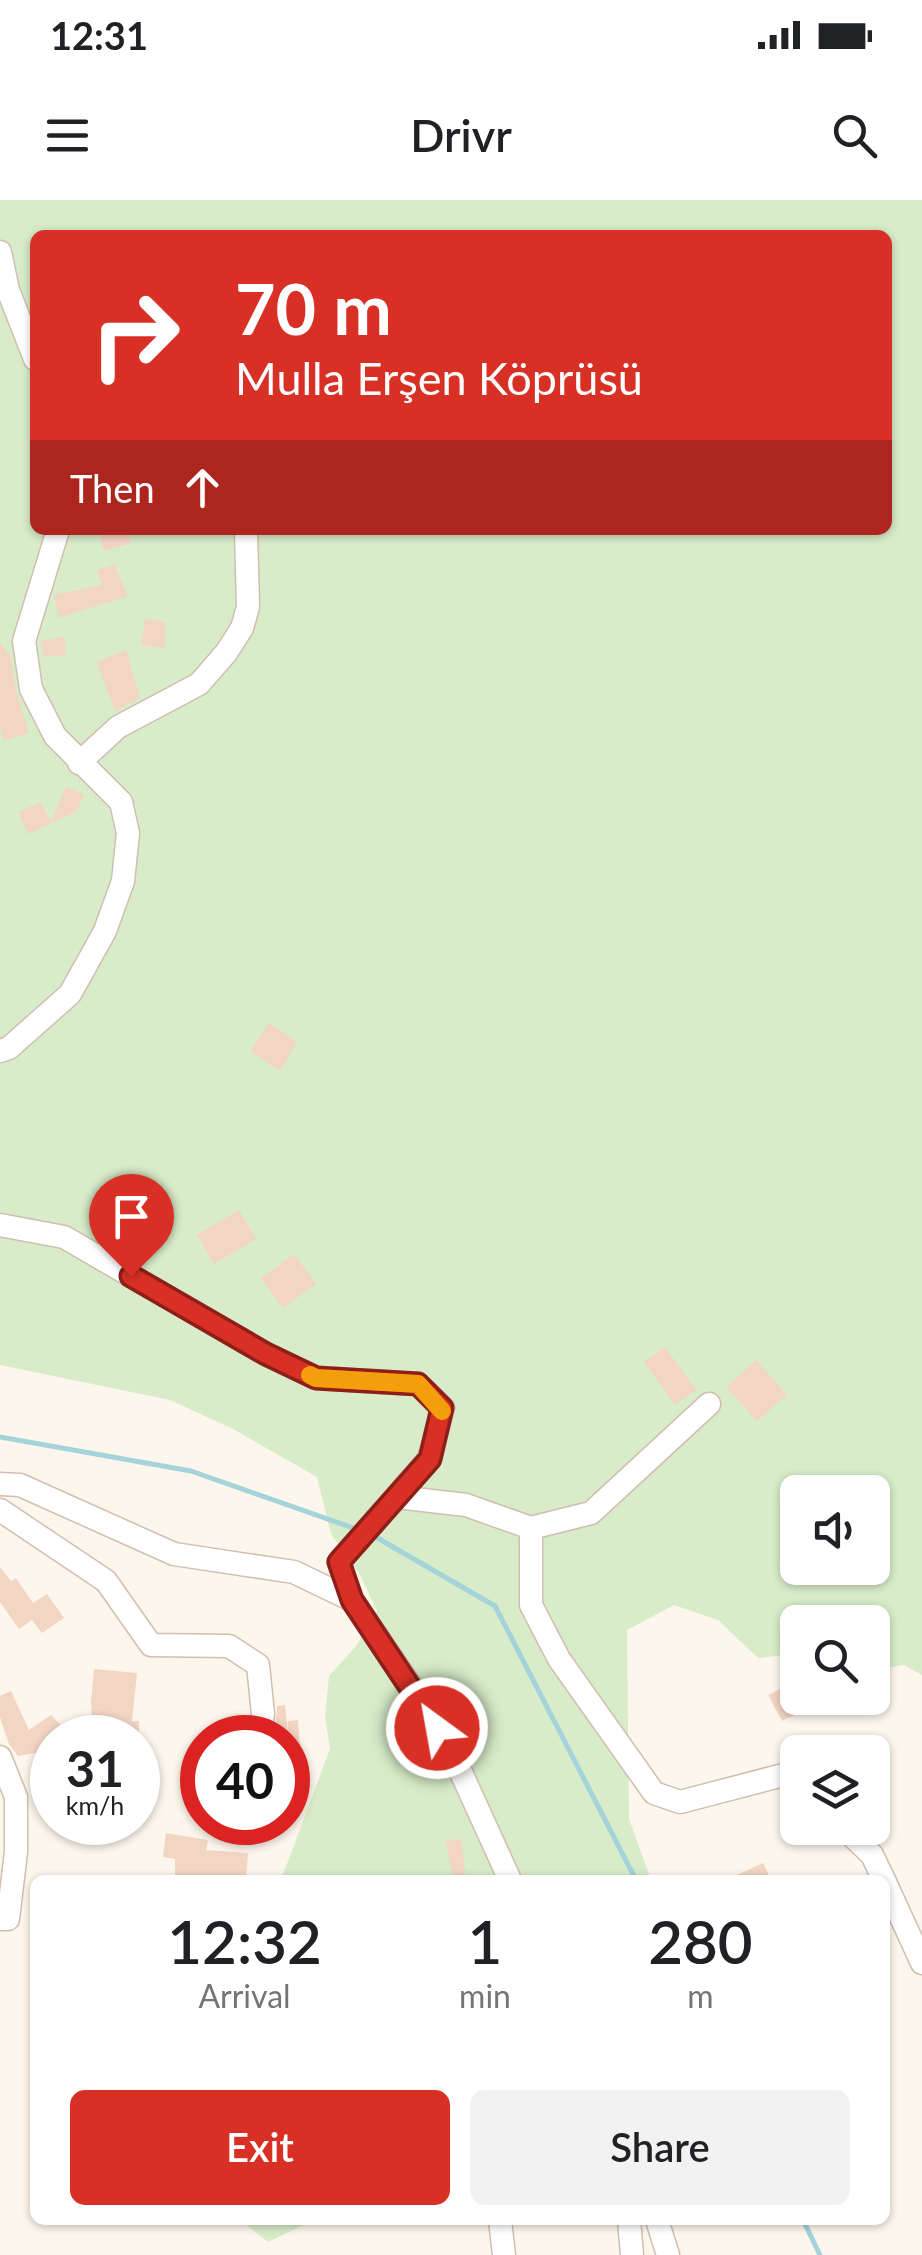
<!DOCTYPE html>
<html lang="en">
<head>
<meta charset="utf-8">
<style>
	:root { --surface:#fff; --page:#f2f2f2; --text:#202124; --muted:#757577; --accent:#d93025 }
	body { margin:0; font-family:Lato,sans-serif; background:var(--page); color:var(--text); height:100vh; display:flex; flex-direction:column; font-size:38px; white-space:nowrap }
	* { box-sizing:border-box; margin:0 }
	p { font-size:32px; color:var(--muted) }
	.icon { flex:none; width:55px; height:55px; fill:none; stroke:currentColor; stroke-width:2; stroke-linecap:round; stroke-linejoin:round }
	.map { position:relative; flex:1; overflow:hidden }
	.panel { position:absolute; left:30px; top:1675px; width:860px; height:350px; display:flex; flex-direction:column; background:var(--surface); border-radius:15px; box-shadow:0 2px 8px #0004 }
	.panel>* { flex:none }
	.top-card { position:absolute; left:30px; top:30px; width:862px; height:305px; border-radius:15px; box-shadow:0 2px 8px #0004; background:#d93025; color:#fff; overflow:hidden }
	.controls { position:absolute; left:780px; top:1275px; display:grid; gap:20px }
	.controls a { display:grid; place-items:center; width:110px; height:110px; border-radius:15px; background:var(--surface); box-shadow:0 2px 8px #0004; font-size:50px }
	.speed { position:absolute; left:30px; top:1515px; display:flex; gap:20px; font-size:50px; font-weight:700; text-align:center }
	.speed>* { display:grid; place-content:center; width:130px; height:130px; border-radius:50%; background:var(--surface); box-shadow:0 2px 8px #0004; line-height:1 }
	.speed small { font-size:25px; font-weight:400 }
	.speed .limit { border:15px solid #d22; background:#fff; color:#111 }
	.pin { position:absolute; display:grid; place-items:center; width:85px; height:85px; color:#fff; margin:-102px -42px; border-radius:50% 50% 50% 0; rotate:-45deg; box-shadow:0 0 10px #0007 }
	.pin .icon { rotate:45deg }
	.me { position:absolute; width:110px; margin:-55px; rotate:328deg; stroke-linejoin:round; filter:drop-shadow(0 0 8px #0008) }
	.turn { display:flex; align-items:center; gap:35px; height:210px; padding:0 40px; font-size:45px }
	.turn .icon { width:130px; height:130px; stroke-width:2.5 }
	.turn b { display:block; font-size:70px; line-height:85px }
	.then { display:flex; align-items:center; height:95px; padding:0 40px; background:#0003; gap:20px; font-size:38px }
	.eta { display:flex; justify-content:space-evenly; align-items:center; height:170px; text-align:center }
	.eta b { font-size:60px; font-weight:600; line-height:70px }
	.cta { display:flex; gap:20px; margin-top:auto; padding:20px 40px }
	.cta a { flex:1; height:115px; border-radius:15px; background:var(--accent); color:#fff; font-size:40px; font-weight:600; line-height:115px; text-align:center }
	.cta a+a { background:var(--page); color:var(--text) }
	.status { display:flex; justify-content:space-between; align-items:center; height:70px; padding:0 50px; background:var(--surface); direction:ltr }
	.status svg { height:28px; fill:currentColor }
	header { display:flex; justify-content:space-between; align-items:center; height:130px; padding:0 40px; background:var(--surface); font-size:45px; font-weight:600 }
	.map>svg:first-child { display:block }
</style>
</head>
<body>
<div class="status"><b>12:31</b><svg viewBox="0 0 49 12"><path d="M0 12V9h3v3zM5 12V6h3v6zM10 12V3h3v9zM15 12V0h3v12zM26 1h20v11H26zM47 4h2v5h-2z"/></svg></div>
<header><svg class="icon" aria-label="menu" viewBox="0 0 24 24"><path d="M4 6h16M4 12h16M4 18h16"/></svg>Drivr<svg class="icon" aria-label="search" viewBox="0 0 24 24"><circle cx="10" cy="10" r="6"/><path d="M15 15l6 6"/></svg></header>
<div class="map">
<svg width="922" height="2055" viewBox="0 0 922 2055">
	<rect width="100%" height="100%" fill="#fdf6ec"/>
	<g fill="#d8ecc9" fill-rule="evenodd">
		<path d="M0,0h922v1475l-18,-10 -31,5 -1,-48h-74l-1,32 -39,4 -40,-38 -44,-15 -47,25 2,189 22,61h-370l49,-131 -5,-33 4,-40 27,-30 21,-35 -17,-36 -29,-41 -14,-57 -84,-48 -63,-29 -170,-35zM35,35h853v295h-853zM798,1292h74v76h-74z"/>
		<polygon points="240,2020 314,2020 268,2042"/>
	</g>
	<g fill="none" stroke-linecap="round" stroke-linejoin="round">
		<g stroke="#a5d3da" stroke-width="5">
			<polyline points="0,1237 191,1271 359,1330"/>
			<polyline points="374,1336 495,1406 636,1680"/>
			<polyline points="803,2020 820,2055"/>
		</g>
	</g>
	<g fill="#f3d5c3">
		<polygon points="98,330 127,330 131,343 104,351"/>
		<polygon points="115,364 127,396 59,418 54,395 102,385 97,370"/>
		<polygon points="145,419 165,422 165,448 141,445"/>
		<polygon points="65,437 66,455 44,457 41,441"/>
		<polygon points="0,442 11,457 16,491 29,533 4,541 0,527"/>
		<polygon points="126,450 140,498 115,511 97,462"/>
		<polygon points="66,587 84,595 77,611 28,634 18,612 41,602 51,622"/>
		<polygon points="269,823 297,842 280,871 250,851"/>
		<polygon points="239,1010 256,1039 214,1064 197,1035"/>
		<polygon points="294,1054 316,1084 283,1108 261,1078"/>
		<polygon points="665,1147 696,1190 675,1205 644,1162"/>
		<polygon points="756,1160 787,1195 757,1221 726,1187"/>
		<polygon points="0,1367 11,1381 16,1378 33,1403 47,1394 64,1418 42,1433 32,1420 19,1429 0,1402"/>
		<polygon points="94,1469 137,1473 132,1521 139,1521 139,1538 93,1538 91,1502"/>
		<polygon points="798,1480 798,1498 829,1498 782,1521 768,1495"/>
		<polygon points="11,1491 29,1530 51,1515 74,1538 52,1538 52,1550 18,1556 9,1544 0,1517 0,1496"/>
		<polygon points="285,1505 288,1533 288,1521 298,1520 301,1560 288,1561 288,1538 275,1538 277,1506"/>
		<polygon points="166,1633 208,1640 206,1650 248,1653 246,1680 175,1680 175,1659 163,1657"/>
		<polygon points="461,1639 466,1680 453,1680 446,1640"/>
		<polygon points="763,1663 771,1680 726,1680"/>
	</g>
	<g fill="none" stroke-linecap="round" stroke-linejoin="round">
		<defs>
			<g id="minor">
				<polyline points="0,52 8,90 35,159"/>
				<polyline points="79,563 118,527 199,484 226,453 242,428 248,407 246,330"/>
				<polyline points="0,851 9,848 70,794 105,731 123,681 128,633 121,602 55,536 31,489 24,441 58,330"/>
				<polyline points="0,1025 64,1037 266,1154 317,1178 418,1184 443,1208 429,1259 339,1362 352,1400"/>
				<polyline points="0,1284 20,1285 174,1354 294,1372 352,1400 420,1499 454,1557 510,1680"/>
				<polyline points="397,1297 466,1305 531,1328 591,1313 709,1204"/>
				<polyline points="0,1310 106,1381 151,1445 229,1446 258,1465 263,1514 260,1538"/>
				<polyline points="531,1328 531,1405 559,1459 654,1593 680,1602 787,1574 798,1583"/>
				<polyline points="0,1557 16,1597 16,1652 8,1719 0,1719"/>
				<polyline points="844,1628 872,1655 884,1680"/>
				<polyline points="885,1682 922,1763"/>
				<polyline points="500,2020 504,2055"/>
				<polyline points="629,2020 632,2055"/>
				<polyline points="657,2020 668,2055"/>
			</g>
		</defs>
		<use href="#minor" stroke="#d1beb0" stroke-width="25"/>
		<use href="#minor" stroke="#fff" stroke-width="22"/>
	</g>
	<g fill="none" stroke-linecap="round" stroke-linejoin="round">
		<defs>
			<polyline id="route" points="131,1076 266,1154 316,1178 418,1184 442,1208 430,1259 339,1362 352,1400 437,1528"/>
		</defs>
		<use href="#route" stroke="#8d1f18" stroke-width="25"/>
		<use href="#route" stroke="#d93025" stroke-width="18"/>
		<polyline stroke="#f59e0b" stroke-width="18" points="310,1175 316,1178 418,1184 442,1211"/>
	</g>
</svg>
<div class="controls">
<a><svg class="icon" aria-label="sound" viewBox="0 0 24 24"><path d="M4 9h4l5-4v14l-5-4H4zM17 9q2 3 0 6"/></svg></a>
<a><svg class="icon" aria-label="search" viewBox="0 0 24 24"><circle cx="10" cy="10" r="6"/><path d="M15 15l6 6"/></svg></a>
<a><svg class="icon" aria-label="layers" viewBox="0 0 24 24"><path d="M12 4l9 5-9 5-9-5zM3 14l9 5 9-5"/></svg></a>
</div>
<div class="speed"><div>31<small>km/h</small></div><div class="limit">40</div></div>
<div class="pin" style="left:131px;top:1076px;background:#d93025"><svg class="icon" aria-label="arrive" viewBox="0 0 24 24"><path d="M6 21V4h12l-3 4 3 4H6"/></svg></div>
<svg class="me" style="left:437px;top:1528px" viewBox="-20 -20 40 40"><circle r="17" fill="#d93025" stroke="#fff" stroke-width="3"/><path d="M0-11L8 9 0 5-8 9z" fill="#fff"/></svg>
<div class="top-card">
<div class="turn"><svg class="icon" aria-label="right" viewBox="0 0 24 24"><path d="M7 20v-9h11M14 6l5 5-5 5"/></svg><div><b>70 m</b>Mulla Erşen Köprüsü</div></div>
<div class="then">Then<svg class="icon" aria-label="ahead" viewBox="0 0 24 24"><path d="M12 20V5M6 11l6-6 6 6"/></svg></div>
</div>
<section class="panel">
<div class="eta">
<div><b>12:32</b><p>Arrival</p></div>
<div><b>1</b><p>min</p></div>
<div><b>280</b><p>m</p></div>
</div>
<div class="cta"><a>Exit</a><a>Share</a></div>
</section>
</div>
</body>
</html>
